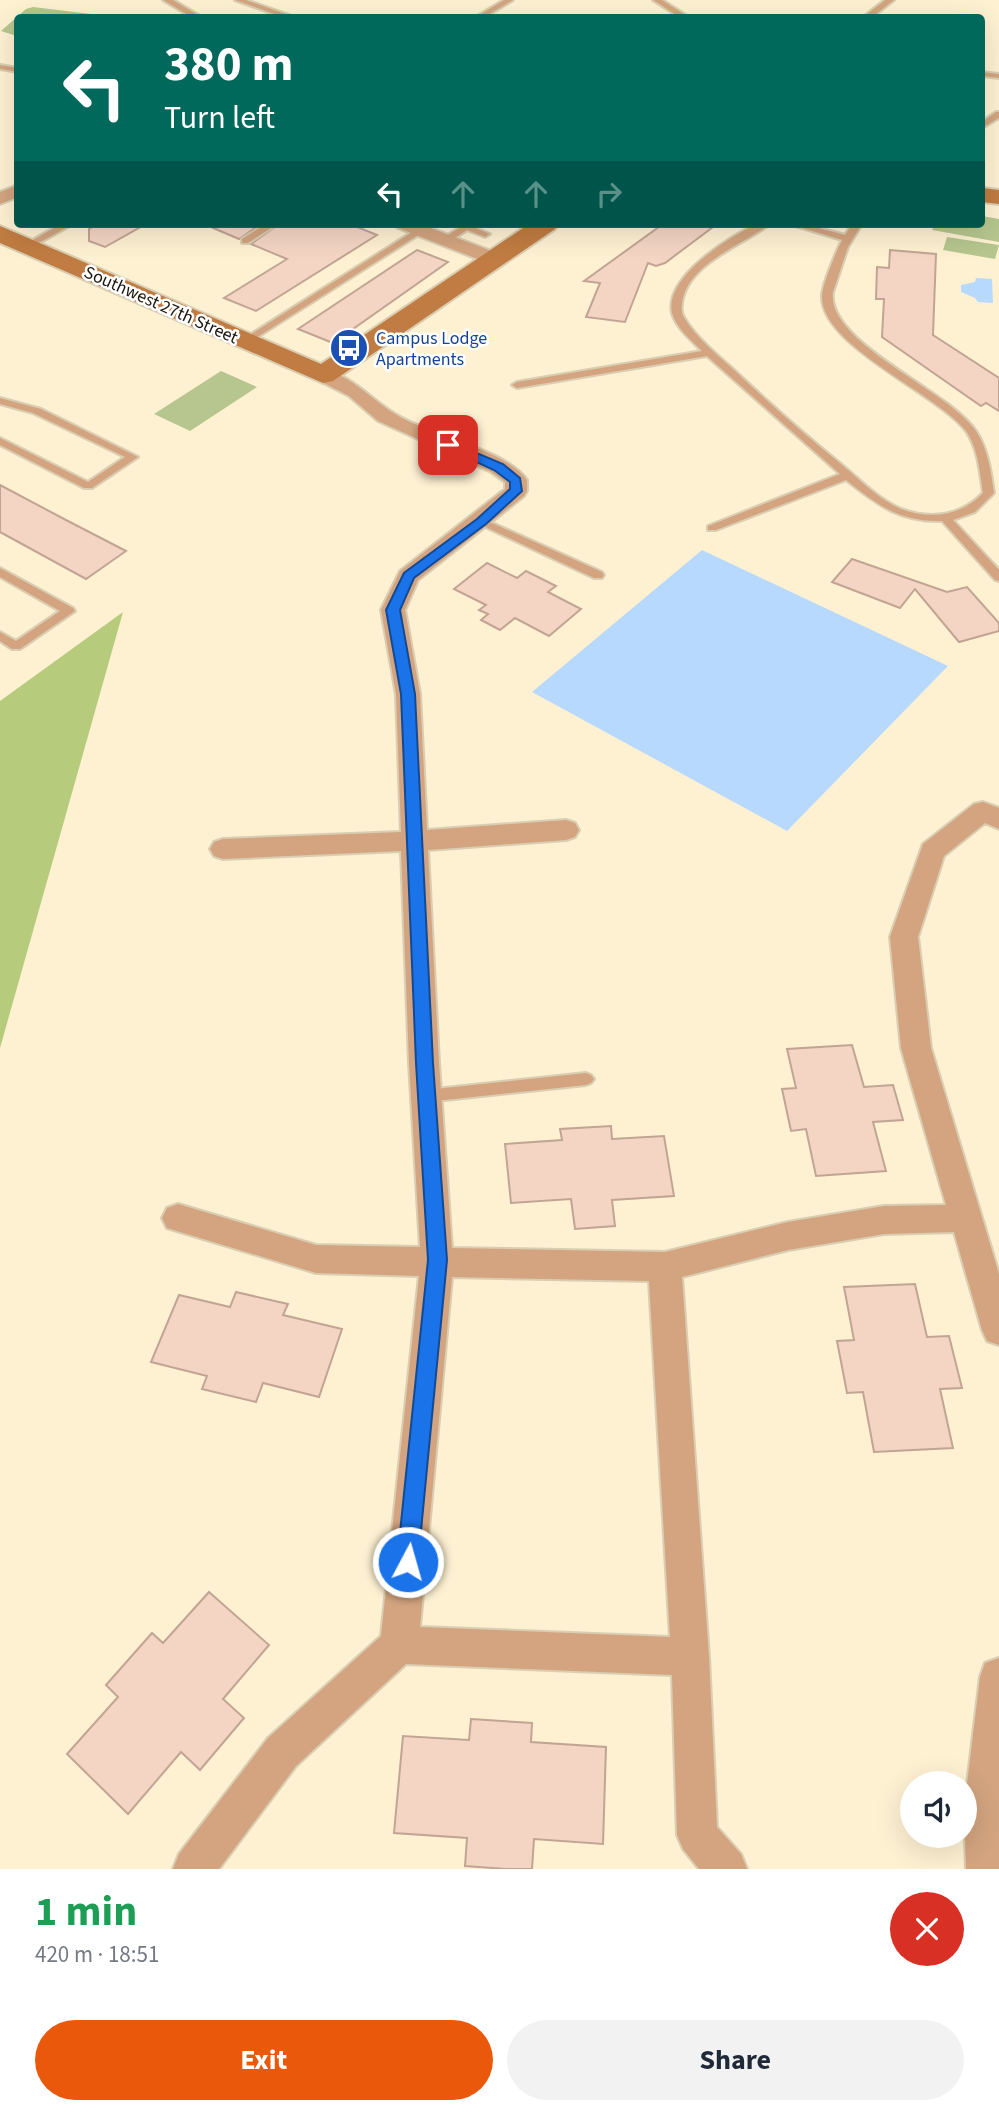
<!DOCTYPE html>
<html lang="en">
<head>
<meta charset="utf-8">
<style>
	:root { --surface:#fff; --page:#f2f2f3; --text:#1f2937; --muted:#747a83; --accent:#ea580c }
	body { margin:0; font-family:"Source Sans 3",sans-serif; background:var(--page); color:var(--text); height:100vh; display:flex; flex-direction:column; font-size:26px; white-space:nowrap }
	* { box-sizing:border-box; margin:0 }
	p { font-size:23px; color:var(--muted) }
	.icon { flex:none; width:38px; height:38px; fill:none; stroke:currentColor; stroke-width:2; stroke-linecap:round; stroke-linejoin:round }
	.map { position:relative; height:1869px; overflow:hidden }
	.sheet { display:flex; flex-direction:column; background:var(--surface); flex:1 }
	.sheet>* { flex:none }
	.hud { position:absolute; left:14px; top:14px; width:971px; height:214px; border-radius:7px; box-shadow:0 7px 28px #0002; background:#00695c; color:#fff; overflow:hidden }
	.fabs { position:absolute; left:900px; top:1771px; display:grid; gap:14px }
	.fabs a { display:grid; place-items:center; width:77px; height:77px; border-radius:50%; background:var(--surface); box-shadow:0 7px 28px #0002; font-size:35px }
	.pin { position:absolute; display:grid; place-items:center; width:60px; height:60px; color:#fff; margin:-30px; border-radius:14px; box-shadow:0 4px 10px #0006 }
	.me { position:absolute; width:77px; margin:-38px; rotate:6deg; stroke-linejoin:round; filter:drop-shadow(0 0 5px #0008) }
	.turn { display:flex; align-items:center; gap:24px; height:147px; padding:0 35px; font-size:32px }
	.turn .icon { width:91px; height:91px; stroke-width:2.5 }
	.turn b { display:block; font-size:49px; line-height:60px }
	.lanes { display:flex; align-items:center; height:66px; padding:0 35px; background:#0003; justify-content:center; gap:35px; direction:ltr }
	.lanes .off { opacity:.35 }
	.round { display:grid; place-items:center; flex:none; width:74px; height:74px; border-radius:37px; background:var(--page) }
	.summary { display:flex; align-items:center; justify-content:space-between; height:119px; padding:0 35px }
	h1 { font-size:42px; font-weight:700; line-height:52px; color:#1e9e55 }
	.cta { display:flex; gap:14px; margin-top:auto; padding:14px 35px }
	.cta a { flex:1; height:80px; border-radius:42px; background:var(--accent); color:#fff; font-size:28px; font-weight:700; line-height:80px; text-align:center }
	.cta a+a { background:var(--page); color:var(--text) }
	.map>svg:first-child { display:block }
</style>
</head>
<body>
<div class="map">
<svg width="999" height="1869" viewBox="0 0 999 1869">
	<rect width="100%" height="100%" fill="#fef1d2"/>
	<g fill="#b6c68e">
		<polygon points="33,7 91,14 93,17 18,18 17,36 1,31 26,9"/>
		<polygon points="982,216 999,219 999,242 932,230 935,224 982,224"/>
		<polygon points="947,237 999,245 995,259 943,250"/>
		<polygon points="221,371 257,387 190,431 154,414"/>
	</g>
	<polygon fill="#b6cb7c" points="123,612 0,1048 0,701"/>
	<g fill="#b8d9fe">
		<polygon points="976,278 992,279 993,303 978,302 975,298 961,292 961,285 975,282"/>
		<polygon points="702,550 948,666 787,831 532,692"/>
	</g>
	<g fill="#f4d5c4" stroke="#c2a494" stroke-width="2">
		<polygon points="98,224 146,224 105,247 89,241 89,229"/>
		<polygon points="204,224 261,224 239,239"/>
		<polygon points="279,224 350,224 377,235 256,311 224,298 287,259 251,244"/>
		<polygon points="663,224 717,224 665,263 656,266 648,263 625,322 586,317 600,283 584,281"/>
		<polygon points="417,250 448,262 333,343 298,329"/>
		<polygon points="890,250 936,254 933,335 999,378 999,411 986,403 981,406 882,337 884,299 876,299 877,267 889,268"/>
		<polygon points="0,485 66,520 126,551 86,579 0,532"/>
		<polygon points="852,559 947,592 967,587 999,623 999,631 959,642 915,589 900,608 832,582"/>
		<polygon points="487,563 517,578 526,571 556,586 548,592 581,609 549,636 515,618 500,630 481,620 488,614 479,610 486,605 454,589"/>
		<polygon points="852,1045 864,1087 893,1085 903,1120 873,1122 886,1171 816,1176 806,1129 791,1131 782,1089 796,1088 787,1049"/>
		<polygon points="611,1126 612,1139 664,1136 674,1196 612,1200 615,1226 575,1229 571,1199 511,1203 505,1144 562,1140 560,1129"/>
		<polygon points="915,1284 927,1337 949,1336 962,1388 940,1389 953,1448 874,1452 863,1392 847,1393 837,1341 854,1340 844,1287"/>
		<polygon points="236,1292 288,1304 283,1315 342,1329 319,1397 263,1383 256,1402 202,1389 207,1376 151,1362 179,1295 230,1307"/>
		<polygon points="209,1592 269,1645 223,1699 244,1718 200,1770 181,1752 128,1814 67,1754 118,1697 106,1685 152,1633 163,1643"/>
		<polygon points="471,1719 532,1723 531,1742 606,1747 603,1844 534,1839 532,1869 506,1869 465,1866 467,1838 394,1833 403,1736 469,1740"/>
	</g>
	<g fill="none" stroke-linecap="round" stroke-linejoin="round">
		<defs>
			<g id="lane">
				<polygon points="163,0 173,0 203,18 193,18"/>
				<polygon points="235,0 246,0 297,18 285,18"/>
				<polygon points="504,0 513,0 483,18 474,18"/>
				<polygon points="653,0 662,0 690,18 681,18"/>
				<polygon points="885,0 894,0 871,18 862,18"/>
				<polygon points="0,65 18,68 18,72 0,69"/>
				<polygon points="982,72 999,74 999,78 982,76"/>
				<polygon points="996,112 999,112 999,118 982,128 982,122"/>
				<polygon points="61,224 73,224 30,248 22,246"/>
				<polygon points="266,224 277,224 248,243 242,243 242,239"/>
				<polygon points="451,224 466,224 490,234 485,237 467,230 449,242 443,242 443,238 459,228"/>
				<path d="M757,224h13c-27,21 -84,40 -88,80 -1,5 0,11 3,15 12,19 31,35 48,50 35,33 71,65 108,95 18,15 38,36 60,45 30,11 60,7 82,-16 -3,-20 -5,-45 -17,-62 -29,-38 -147,-86 -144,-136 1,-12 14,-43 20,-55l-53,-16h15l41,11 7,-11h10l-14,23 -15,45c-7,51 116,98 143,139 12,18 15,41 18,62l-19,19 -22,8 46,50v11l-4,-1 -53,-59c-43,1 -64,-16 -96,-41l-130,50h-8v-4l132,-52 -133,-118 -190,32 -5,-3 5,-3 185,-31c-10,-10 -26,-23 -30,-38 -8,-36 58,-77 85,-89z"/>
				<polygon points="420,227 425,230 423,232 248,343 240,341"/>
				<polygon points="0,398 41,409 138,457 92,488 84,488 0,445 0,438 88,482 125,457 33,413 0,404"/>
				<polygon points="481,518 602,572 604,575 602,578 594,578 477,523 475,521"/>
				<polygon points="0,568 73,608 75,611 20,649 12,649 0,641 0,632 16,641 60,611 0,577"/>
				<polygon points="586,1073 591,1075 594,1079 591,1083 586,1085 426,1102 421,1100 418,1096 421,1092 426,1090"/>
			</g>
			<g id="street">
				<polygon points="18,185 18,197 0,204 0,192"/>
				<polygon points="395,224 420,224 502,255 504,259 495,265 488,263 398,228"/>
				<path d="M323,369c28,7 45,27 69,43 33,23 113,36 135,68v11l-3,5 -106,84 -13,30 15,84 7,136 139,-10 9,3 4,7 -4,7 -9,3 -138,10 11,213 13,185 213,4 123,-30 96,-16 62,-1 -45,-157 -11,-111 33,-93 51,-40 9,-2 16,6v21l-14,-6 -41,33 -26,81 13,111 68,226v71l-12,-4 -5,-11 -28,-98 -70,2 -96,16 -106,27 27,380 8,170 24,27 6,15h-48l-16,-20 -6,-14 -5,-160 -266,-11 -110,102 -77,103h-46l6,-15 89,-116 113,-102 38,-360 -103,-3 -149,-45 -5,-10 5,-10 11,-4 138,41 104,2 -11,-184 -8,-212 -178,8 -9,-3 -4,-7 4,-7 9,-3 178,-7 -5,-138 -15,-84 19,-39 105,-82v-7l-14,-10 -113,-51 -29,-25 -33,-17 -3,-4 3,-4zM452,1277l197,4 21,356 -250,-10z"/>
				<polygon points="999,1658 999,1869 966,1869 964,1809 980,1677 985,1663"/>
			</g>
			<g id="secondary">
				<polygon points="982,188 999,190 999,204 982,202"/>
				<polygon points="529,224 558,224 555,229 333,381 323,383 0,243 0,226 321,364"/>
			</g>
		</defs>
		<use href="#lane" stroke="#daceb2" stroke-width="4"/>
		<use href="#street" stroke="#daceb2" stroke-width="4"/>
		<use href="#secondary" stroke="#daceb2" stroke-width="4"/>
		<use href="#lane" fill="#d3a47f" fill-rule="evenodd"/>
		<use href="#street" fill="#d3a47f" fill-rule="evenodd"/>
		<use href="#secondary" fill="#c07c42" fill-rule="evenodd"/>
	</g>
	<polygon fill="#1a73e8" stroke="#114b97" stroke-width="2" points="448,441 503,464 520,478 522,491 486,524 414,578 400,610 415,694 433,1063 447,1260 418,1562 415,1570 408,1573 400,1570 397,1562 428,1260 416,1063 401,694 386,610 404,573 477,519 510,489 510,482 494,470 444,447 442,445"/>
	<defs>
		<symbol id="bus-disc" viewBox="-11 -11 22 22"><circle r="9.5" fill="#1a4fb4" stroke="#fff"/><path d="M-5-6H5V4H4V6H2V4H-2V6H-4V4H-5ZM-3.5-4V0h7V-4ZM-3.5 1.2v1.5H-2V1.2ZM2 1.2v1.5H3.5V1.2Z" fill="#fff"/></symbol>
	</defs>
	<g fill-rule="evenodd">
		<use href="#bus-disc" x="327" y="326" width="44" height="44"/>
	</g>
	<g text-anchor="middle" dominant-baseline="central" stroke-width="5" stroke-linejoin="round" paint-order="stroke">
		<g font-size="18" fill="#1d180d" stroke="#fff">
			<text transform="translate(161 305) rotate(24)">Southwest 27th Street</text>
		</g>
		<g font-size="18" fill="#164399" stroke="#fff" text-anchor="start">
			<text x="376" y="338">Campus Lodge<tspan x="376" dy="21">Apartments</tspan></text>
		</g>
	</g>
</svg>
<div class="fabs">
<a><svg class="icon" aria-label="sound" viewBox="0 0 24 24"><path d="M4 9h4l5-4v14l-5-4H4zM17 9q2 3 0 6"/></svg></a>
</div>
<div class="pin" style="left:448px;top:445px;background:#d93025"><svg class="icon" aria-label="arrive" viewBox="0 0 24 24"><path d="M6 21V4h12l-3 4 3 4H6"/></svg></div>
<svg class="me" style="left:408px;top:1562px" viewBox="-20 -20 40 40"><circle r="17" fill="#1a73e8" stroke="#fff" stroke-width="3"/><path d="M0-11L8 9 0 5-8 9z" fill="#fff"/></svg>
<div class="hud">
<div class="turn"><svg class="icon" aria-label="left" viewBox="0 0 24 24"><path d="M17 20v-9H6M10 6l-5 5 5 5"/></svg><div><b>380 m</b>Turn left</div></div>
<div class="lanes"><svg class="icon" aria-label="left" viewBox="0 0 24 24"><path d="M17 20v-9H6M10 6l-5 5 5 5"/></svg><svg class="icon off" aria-label="ahead" viewBox="0 0 24 24"><path d="M12 20V5M6 11l6-6 6 6"/></svg><svg class="icon off" aria-label="ahead" viewBox="0 0 24 24"><path d="M12 20V5M6 11l6-6 6 6"/></svg><svg class="icon off" aria-label="right" viewBox="0 0 24 24"><path d="M7 20v-9h11M14 6l5 5-5 5"/></svg></div>
</div>
</div>
<section class="sheet">
<div class="summary"><div><h1>1 min</h1><p>420 m · 18:51</p></div><a class="round" style="background:#d93025;color:#fff"><svg class="icon" aria-label="close" viewBox="0 0 24 24"><path d="M6 6l12 12M18 6L6 18"/></svg></a></div>
<div class="cta"><a>Exit</a><a>Share</a></div>
</section>
</body>
</html>
